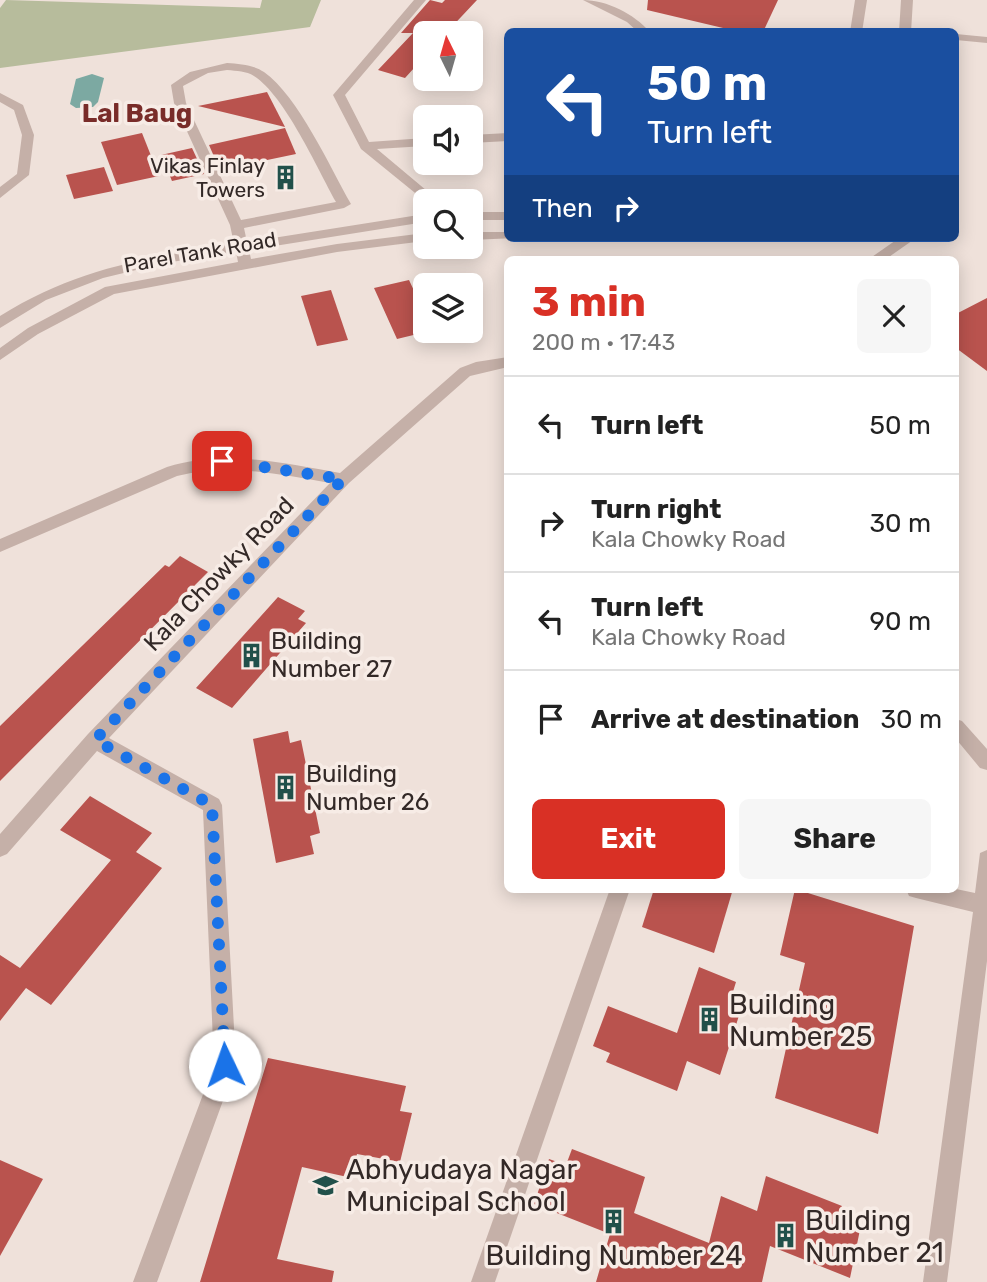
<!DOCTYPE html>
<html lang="en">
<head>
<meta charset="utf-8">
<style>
	:root { --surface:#fff; --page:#f6f6f6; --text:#222; --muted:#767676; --line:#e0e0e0; --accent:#d93025 }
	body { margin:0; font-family:Rubik,sans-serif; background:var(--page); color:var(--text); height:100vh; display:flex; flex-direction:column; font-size:26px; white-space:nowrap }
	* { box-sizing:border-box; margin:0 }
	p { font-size:23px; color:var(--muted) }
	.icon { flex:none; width:38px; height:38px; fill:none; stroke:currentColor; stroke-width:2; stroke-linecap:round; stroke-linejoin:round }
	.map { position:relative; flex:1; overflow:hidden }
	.drawer { position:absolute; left:504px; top:256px; width:455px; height:637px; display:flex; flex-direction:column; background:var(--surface); border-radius:10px; box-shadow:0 4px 18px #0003 }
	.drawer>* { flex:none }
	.guide { position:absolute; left:504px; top:28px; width:455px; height:214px; border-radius:10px; box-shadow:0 4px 18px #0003; background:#1a4fa0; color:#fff; overflow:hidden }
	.needle { width:46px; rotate:355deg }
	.fabs { position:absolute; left:413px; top:21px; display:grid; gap:14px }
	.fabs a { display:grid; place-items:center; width:70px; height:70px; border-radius:10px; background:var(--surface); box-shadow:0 4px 18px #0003; font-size:35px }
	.pin { position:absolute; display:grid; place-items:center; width:60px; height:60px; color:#fff; margin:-30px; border-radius:14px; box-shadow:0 4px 10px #0006 }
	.me { position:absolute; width:77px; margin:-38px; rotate:357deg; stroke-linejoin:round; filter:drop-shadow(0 0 5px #0008) }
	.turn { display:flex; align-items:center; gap:24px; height:147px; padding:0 28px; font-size:32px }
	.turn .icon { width:91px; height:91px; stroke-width:2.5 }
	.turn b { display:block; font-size:49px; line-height:60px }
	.then { display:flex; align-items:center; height:66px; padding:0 28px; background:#0003; gap:14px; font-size:26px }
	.round { display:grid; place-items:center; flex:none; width:74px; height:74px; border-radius:10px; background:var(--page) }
	.overview { display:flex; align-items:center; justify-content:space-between; height:119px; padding:0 28px }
	h1 { font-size:42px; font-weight:700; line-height:52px; color:var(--accent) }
	.primary-button { display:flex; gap:14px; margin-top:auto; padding:14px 28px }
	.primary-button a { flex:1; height:80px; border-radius:10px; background:var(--accent); color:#fff; font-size:28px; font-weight:700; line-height:80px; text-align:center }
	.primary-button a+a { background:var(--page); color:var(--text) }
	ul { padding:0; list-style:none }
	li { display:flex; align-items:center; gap:21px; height:98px; padding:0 28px; border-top:2px solid var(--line) }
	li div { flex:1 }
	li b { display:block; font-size:26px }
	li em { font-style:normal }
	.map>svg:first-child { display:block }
</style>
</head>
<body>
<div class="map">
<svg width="987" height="1282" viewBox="0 0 987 1282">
	<rect width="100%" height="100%" fill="#efe1da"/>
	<polygon fill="#b7bc9c" points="6,0 260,8 262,0 321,0 310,27 0,68 0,8"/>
	<polygon fill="#7ca9a2" points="92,74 104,78 98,102 93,107 76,108 70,104 76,79"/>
	<g fill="#b9534e">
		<polygon points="430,0 442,3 445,0 477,0 446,33 425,33 425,56 405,78 378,70 413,33 401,33"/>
		<polygon points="648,0 778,0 763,32 740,32 647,10"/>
		<polygon points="267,92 285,127 198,106"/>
		<polygon points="285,128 296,154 220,170 209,145"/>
		<polygon points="142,133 159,176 117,185 101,142"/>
		<polygon points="192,148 204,174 172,181 161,155"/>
		<polygon points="104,167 113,191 74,199 66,175"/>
		<polygon points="409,280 425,314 425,331 430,331 397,339 374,288"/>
		<polygon points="331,290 348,340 317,346 301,296"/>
		<polygon points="987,298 987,371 956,348 956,314"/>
		<polygon points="180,556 208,572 0,781 0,726 165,565 169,567"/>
		<polygon points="278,597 305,611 298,619 306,623 232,708 196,688"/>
		<polygon points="288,731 290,743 301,740 320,833 310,836 314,854 276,863 253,739"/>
		<polygon points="90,796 152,833 136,852 162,868 51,1005 26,988 0,1021 0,955 20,968 111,860 60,830"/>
		<polygon points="654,889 733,889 714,953 642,927"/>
		<polygon points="795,889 914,926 878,1134 775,1098 805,963 780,955"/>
		<polygon points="699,967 736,982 732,995 744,1000 720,1075 687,1061 677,1091 606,1062 610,1053 593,1046 608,1006 677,1033"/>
		<polygon points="268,1058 406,1086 400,1111 412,1113 400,1162 357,1154 352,1178 302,1167 277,1259 334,1271 332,1282 200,1282"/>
		<polygon points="572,1149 645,1177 634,1213 709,1243 721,1196 757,1211 766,1176 842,1206 840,1217 861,1225 850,1278 770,1246 762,1282 596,1282 610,1234 534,1204 549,1159 566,1165"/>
		<polygon points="0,1160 43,1179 0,1256"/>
	</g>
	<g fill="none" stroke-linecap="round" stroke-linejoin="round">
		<g fill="#c5b0a8" fill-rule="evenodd">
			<polygon points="414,0 426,0 345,95 369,142 425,138 425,146 377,149 439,201 425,201 361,149 333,95"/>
			<path d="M583,0c24,0 51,14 67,32h-12l-11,-10z"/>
			<polygon points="855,0 867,0 862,32 850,32"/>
			<polygon points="901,0 913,0 911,32 899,32"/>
			<polygon points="956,34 987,37 987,43 956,40"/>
			<path d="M227,63c13,1 27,2 37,9 34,24 66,95 87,132l-7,4 -100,20 3,14 178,-28v8l-176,28 2,9 86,-15 88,-11v8l-88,11 -223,42 -76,40 -38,26v-12l28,-20 77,-41 133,-25 -2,-10 -71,11 -62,15 -57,22 -46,28v-12c77,-48 146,-58 234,-72l-4,-19 -56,-122 -3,-18 19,-13zM227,70c10,1 19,1 27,6 31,20 63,92 82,126l-95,18 -55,-117 -3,-17 25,-13z"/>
			<polygon points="0,93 23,105 34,135 29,175 0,198 0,187 17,174 22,135 14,110 0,102"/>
			<polygon points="508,133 508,141 471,143 471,135"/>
			<rect x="471" y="212" width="37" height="8"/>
			<polygon points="471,232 508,232 508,238 513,238 471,240"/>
			<polygon points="540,238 557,238 550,242"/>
			<polygon points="899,238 916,238 886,259 869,259"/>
			<path d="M508,357v10l-38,9 -121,107 -240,255 110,61 3,6 14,260 -79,217h-24l81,-217 -11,-255 -106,-59 -90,103 -7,3v-23l88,-100 242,-251c-52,-9 -101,-20 -153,-7l-177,76v-13l167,-72c58,-18 115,-4 173,6l120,-105 16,-6z"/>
			<polygon points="956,719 962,721 987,749 987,770 980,768 956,739"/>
			<polygon points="987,850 987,961 947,1282 923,1282 973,912 916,898 909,896 906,889 956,889 975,893 980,853"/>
			<polygon points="610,889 630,889 495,1282 471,1282"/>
		</g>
	</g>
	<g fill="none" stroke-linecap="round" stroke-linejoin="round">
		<polyline stroke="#1a73e8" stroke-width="12" stroke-dasharray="0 21.6" points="222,461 343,479 95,740 212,805 225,1065"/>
	</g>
	<defs>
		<symbol id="building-bare" viewBox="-9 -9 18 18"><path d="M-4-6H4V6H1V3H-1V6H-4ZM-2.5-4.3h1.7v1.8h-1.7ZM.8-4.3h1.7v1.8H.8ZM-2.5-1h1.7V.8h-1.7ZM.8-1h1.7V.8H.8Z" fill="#21504a" stroke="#f7ece6" stroke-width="2.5" paint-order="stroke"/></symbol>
		<symbol id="school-bare" viewBox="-9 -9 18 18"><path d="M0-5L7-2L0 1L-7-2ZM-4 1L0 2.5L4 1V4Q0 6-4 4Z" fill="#21504a" stroke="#f7ece6" stroke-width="2.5" paint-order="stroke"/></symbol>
	</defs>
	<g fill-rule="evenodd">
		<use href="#building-bare" x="268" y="160" width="35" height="35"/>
		<use href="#building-bare" x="234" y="638" width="35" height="35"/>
		<use href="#building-bare" x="268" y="770" width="35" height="35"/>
		<use href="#building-bare" x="692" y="1002" width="35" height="35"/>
		<use href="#school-bare" x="308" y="1168" width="35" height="35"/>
		<use href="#building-bare" x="596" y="1204" width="35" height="35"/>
		<use href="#building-bare" x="768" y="1218" width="35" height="35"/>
	</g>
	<g text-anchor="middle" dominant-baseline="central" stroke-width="7" stroke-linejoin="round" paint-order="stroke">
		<g font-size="21" fill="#332927" stroke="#f7ece6" text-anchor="end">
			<text x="265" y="165">Vikas Finlay<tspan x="265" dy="24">Towers</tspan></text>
		</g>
		<g font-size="21" fill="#332927" stroke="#f7ece6">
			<text transform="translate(200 252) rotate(-10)">Parel Tank Road</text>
		</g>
		<g font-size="24" fill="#332927" stroke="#f7ece6">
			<text transform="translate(219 574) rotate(-46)">Kala Chowky Road</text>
		</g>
		<g font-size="24" fill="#332927" stroke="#f7ece6" text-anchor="start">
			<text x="271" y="641">Building<tspan x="271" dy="28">Number 27</tspan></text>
			<text x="306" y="774">Building<tspan x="306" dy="28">Number 26</tspan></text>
		</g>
		<g font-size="26" font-weight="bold" fill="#792c29" stroke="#f7ece6">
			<text x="137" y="113">Lal Baug</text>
		</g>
		<g font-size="28" fill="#332927" stroke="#f7ece6" text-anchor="start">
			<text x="729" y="1004">Building<tspan x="729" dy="32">Number 25</tspan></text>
			<text x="346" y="1169">Abhyudaya Nagar<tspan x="346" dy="32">Municipal School</tspan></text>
			<text x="805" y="1220">Building<tspan x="805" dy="32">Number 21</tspan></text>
			<text x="614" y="1255" text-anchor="middle">Building Number 24</text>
		</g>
	</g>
</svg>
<div class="fabs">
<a><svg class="needle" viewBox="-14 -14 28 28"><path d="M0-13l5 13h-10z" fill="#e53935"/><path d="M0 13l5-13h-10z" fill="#767676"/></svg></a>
<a><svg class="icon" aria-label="sound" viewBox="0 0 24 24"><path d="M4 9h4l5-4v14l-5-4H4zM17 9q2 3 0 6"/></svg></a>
<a><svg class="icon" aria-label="search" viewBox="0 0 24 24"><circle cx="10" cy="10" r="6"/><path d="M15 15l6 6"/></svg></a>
<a><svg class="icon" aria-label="layers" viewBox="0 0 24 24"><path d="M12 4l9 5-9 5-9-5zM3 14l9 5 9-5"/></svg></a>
</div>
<div class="pin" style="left:222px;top:461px;background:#d93025"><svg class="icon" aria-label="arrive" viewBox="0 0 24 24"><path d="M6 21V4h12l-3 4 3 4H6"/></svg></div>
<svg class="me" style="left:225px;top:1065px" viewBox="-20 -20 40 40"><circle r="19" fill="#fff"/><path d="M0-13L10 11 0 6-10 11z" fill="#1a73e8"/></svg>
<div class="guide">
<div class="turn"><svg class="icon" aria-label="left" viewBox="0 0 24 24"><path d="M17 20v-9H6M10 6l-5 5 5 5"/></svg><div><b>50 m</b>Turn left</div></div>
<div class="then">Then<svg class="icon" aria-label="right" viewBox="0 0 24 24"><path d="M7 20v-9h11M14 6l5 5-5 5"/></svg></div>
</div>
<section class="drawer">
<div class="overview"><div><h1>3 min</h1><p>200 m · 17:43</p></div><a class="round"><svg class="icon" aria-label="close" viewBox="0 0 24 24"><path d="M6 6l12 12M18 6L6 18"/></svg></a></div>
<ul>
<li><svg class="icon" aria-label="left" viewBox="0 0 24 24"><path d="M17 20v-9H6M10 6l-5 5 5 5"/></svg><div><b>Turn left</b></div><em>50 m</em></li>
<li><svg class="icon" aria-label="right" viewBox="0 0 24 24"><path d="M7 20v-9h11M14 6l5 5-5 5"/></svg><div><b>Turn right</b><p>Kala Chowky Road</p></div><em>30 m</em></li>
<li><svg class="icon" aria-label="left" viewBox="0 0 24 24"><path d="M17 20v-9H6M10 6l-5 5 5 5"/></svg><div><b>Turn left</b><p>Kala Chowky Road</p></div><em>90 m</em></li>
<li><svg class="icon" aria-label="arrive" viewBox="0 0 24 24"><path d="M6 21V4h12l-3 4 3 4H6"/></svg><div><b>Arrive at destination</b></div><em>30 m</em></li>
</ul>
<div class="primary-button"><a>Exit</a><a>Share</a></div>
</section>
</div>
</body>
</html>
